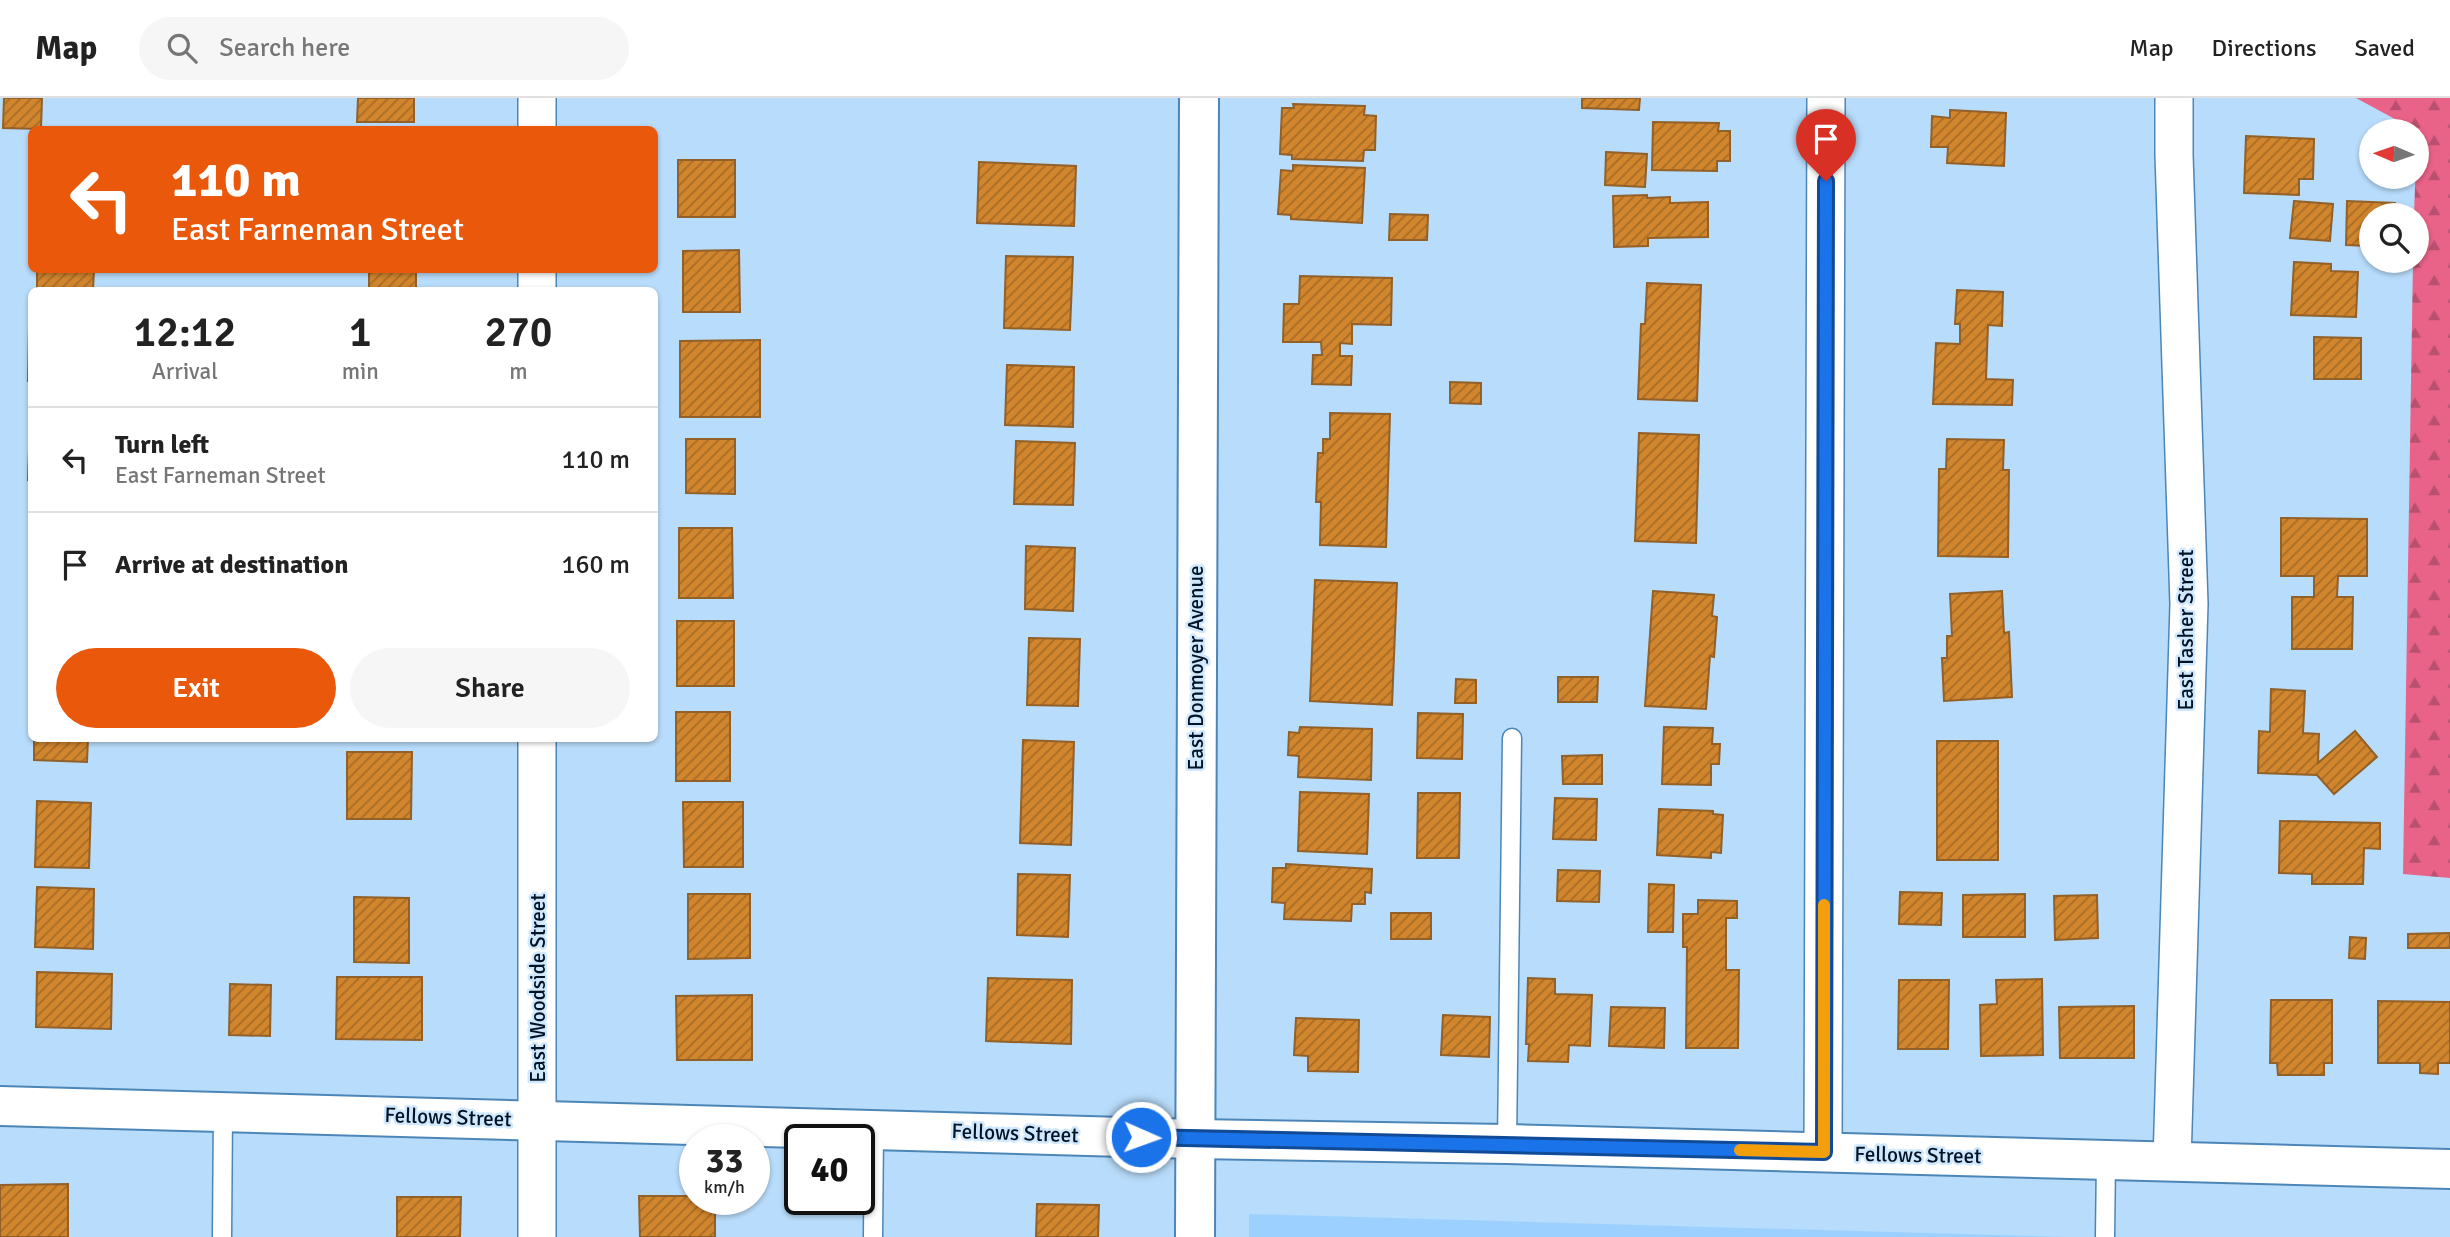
<!DOCTYPE html>
<html lang="en">
<head>
<meta charset="utf-8">
<style>
	:root { --surface:#fff; --page:#f6f6f6; --text:#222; --muted:#767676; --line:#e0e0e0; --accent:#ea580c }
	body { margin:0; font-family:Signika,sans-serif; background:var(--page); color:var(--text); height:100vh; display:flex; flex-direction:column; font-size:26px; white-space:nowrap }
	* { box-sizing:border-box; margin:0 }
	p { font-size:23px; color:var(--muted) }
	.icon { flex:none; width:38px; height:38px; fill:none; stroke:currentColor; stroke-width:2; stroke-linecap:round; stroke-linejoin:round }
	.map { position:relative; flex:1; overflow:hidden }
	.side { position:absolute; left:28px; top:189px; width:630px; height:455px; display:flex; flex-direction:column; background:var(--surface); border-radius:10px; box-shadow:0 2px 5px #0004 }
	.side>* { flex:none }
	.guide { position:absolute; left:28px; top:28px; width:630px; height:147px; border-radius:10px; box-shadow:0 2px 5px #0004; background:#ea580c; color:#fff; overflow:hidden }
	.needle { width:46px; rotate:272deg }
	.controls { position:absolute; left:2359px; top:21px; display:grid; gap:14px }
	.controls a { display:grid; place-items:center; width:70px; height:70px; border-radius:50%; background:var(--surface); box-shadow:0 2px 5px #0004; font-size:35px }
	.speed { position:absolute; left:679px; top:1026px; display:flex; gap:14px; font-size:35px; font-weight:700; text-align:center }
	.speed>* { display:grid; place-content:center; width:91px; height:91px; border-radius:50%; background:var(--surface); box-shadow:0 2px 5px #0004; line-height:1 }
	.speed small { font-size:18px; font-weight:400 }
	.speed .limit { border:4px solid #111; border-radius:10px; background:#fff; color:#111 }
	.pin { position:absolute; display:grid; place-items:center; width:60px; height:60px; color:#fff; margin:-72px -30px; border-radius:50% 50% 50% 0; rotate:-45deg; box-shadow:0 0 7px #0007 }
	.pin .icon { rotate:45deg }
	.me { position:absolute; width:77px; margin:-38px; rotate:92deg; stroke-linejoin:round; filter:drop-shadow(0 0 5px #0008) }
	.turn { display:flex; align-items:center; gap:24px; height:147px; padding:0 28px; font-size:32px }
	.turn .icon { width:91px; height:91px; stroke-width:2.5 }
	.turn b { display:block; font-size:49px; line-height:60px }
	.eta { display:flex; justify-content:space-evenly; align-items:center; height:119px; text-align:center }
	.eta b { font-size:42px; font-weight:600; line-height:49px }
	.cta { display:flex; gap:14px; margin-top:auto; padding:14px 28px }
	.cta a { flex:1; height:80px; border-radius:42px; background:var(--accent); color:#fff; font-size:28px; font-weight:600; line-height:80px; text-align:center }
	.cta a+a { background:var(--page); color:var(--text) }
	ul { padding:0; list-style:none }
	li { display:flex; align-items:center; gap:21px; height:105px; padding:0 28px; border-top:2px solid var(--line) }
	li div { flex:1 }
	li b { display:block; font-size:26px }
	li em { font-style:normal }
	header { display:flex; align-items:center; gap:42px; box-sizing:border-box; height:98px; padding:0 35px; background:var(--surface); border-bottom:2px solid var(--line) }
	header strong { font-size:33px }
	nav { display:flex; gap:38px; margin-inline-start:auto; font-size:24px }
	.search { width:490px; height:63px; background:var(--page); display:flex; align-items:center; gap:18px; box-sizing:border-box; padding:0 24px; border-radius:38px; color:var(--muted); font-size:26px }
	.map>svg:first-child { display:block }
</style>
</head>
<body>
<header>
<strong>Map</strong>
<div class="search"><svg class="icon" aria-label="search" viewBox="0 0 24 24"><circle cx="10" cy="10" r="6"/><path d="M15 15l6 6"/></svg>Search here</div>
<nav><a>Map</a><a>Directions</a><a>Saved</a></nav>
</header>
<div class="map">
<svg width="2450" height="1139" viewBox="0 0 2450 1139">
	<defs>
		<pattern id="forest-firs" width="22" height="20" patternUnits="userSpaceOnUse" patternTransform="scale(1.75)"><rect width="22" height="20" fill="#e96288"/><path d="M5 1l3.5 6h-7zM16 11l3.5 6h-7z" fill="#ba506f"/></pattern>
		<pattern id="building-hatch" width="6" height="6" patternUnits="userSpaceOnUse" patternTransform="scale(1.75)"><rect width="6" height="6" fill="#d1852d"/><path d="M-1 1l2-2M0 6l6-6M5 7l2-2" fill="none" stroke="#a76c26"/></pattern>
	</defs>
	<rect width="100%" height="100%" fill="#b8dcfb"/>
	<polygon fill="#9cd1ff" points="1249,1116 2067,1139 1249,1139"/>
	<polygon fill="url(#forest-firs)" points="2356,0 2450,0 2450,780 2403,776 2413,163 2417,163 2417,117 2414,117 2417,33"/>
	<g fill="url(#building-hatch)" stroke="#926029" stroke-width="2">
		<polygon points="4,0 42,0 41,31 3,30"/>
		<polygon points="358,0 414,0 414,24 357,24"/>
		<polygon points="1582,0 1640,0 1639,12 1582,10"/>
		<polygon points="1293,6 1365,8 1364,17 1376,18 1375,52 1364,52 1363,63 1292,61 1292,57 1280,56 1282,10 1294,10"/>
		<polygon points="1950,12 2006,15 2004,68 1947,65 1948,49 1931,49 1932,18 1950,20"/>
		<polygon points="1653,24 1719,25 1718,33 1730,33 1730,63 1717,63 1717,73 1652,72"/>
		<polygon points="2246,38 2314,41 2313,81 2299,81 2299,97 2244,95"/>
		<polygon points="1606,54 1647,56 1645,89 1605,87"/>
		<rect x="678" y="62" width="57" height="57"/>
		<polygon points="979,64 1076,68 1074,128 977,125"/>
		<polygon points="1293,67 1365,70 1362,125 1291,121 1291,117 1278,116 1281,72 1293,73"/>
		<polygon points="1647,97 1647,100 1670,99 1670,105 1708,104 1708,139 1648,140 1648,148 1614,149 1613,98"/>
		<polygon points="2294,103 2333,106 2330,143 2290,140"/>
		<polygon points="2347,103 2395,105 2395,117 2371,117 2371,148 2346,147"/>
		<polygon points="1390,116 1428,117 1427,142 1389,142"/>
		<polygon points="739,152 740,214 683,214 683,153"/>
		<polygon points="1006,158 1073,159 1070,232 1004,230"/>
		<polygon points="2294,164 2331,166 2331,173 2358,174 2356,219 2291,217"/>
		<polygon points="37,172 94,172 93,192 37,192"/>
		<rect x="369" y="172" width="47" height="20"/>
		<polygon points="1300,178 1392,180 1391,227 1352,226 1352,246 1340,245 1340,258 1352,258 1351,287 1312,286 1313,257 1322,257 1321,244 1283,244 1284,206 1299,206"/>
		<polygon points="1647,185 1701,187 1697,303 1638,301 1641,226 1645,226"/>
		<polygon points="1957,192 2003,194 2002,228 1988,227 1986,281 2013,282 2012,307 1933,306 1936,245 1960,246 1960,226 1955,226"/>
		<polygon points="29,229 32,229 32,283 28,283"/>
		<polygon points="2314,239 2361,240 2361,281 2314,281"/>
		<polygon points="760,242 760,319 680,319 680,243"/>
		<polygon points="1007,267 1074,269 1073,329 1005,327"/>
		<polygon points="1450,284 1481,285 1481,306 1450,305"/>
		<polygon points="1330,315 1390,316 1386,449 1320,447 1321,404 1316,404 1318,355 1323,355 1323,341 1330,341"/>
		<polygon points="30,320 32,320 32,382 28,382"/>
		<polygon points="1639,335 1699,337 1696,445 1635,443"/>
		<polygon points="686,341 735,341 735,396 686,395"/>
		<polygon points="1947,341 2004,342 2003,372 2009,372 2008,459 1938,458 1939,371 1946,371"/>
		<polygon points="1016,343 1075,345 1073,407 1014,406"/>
		<polygon points="2281,420 2367,421 2367,478 2338,478 2337,499 2353,499 2352,551 2292,551 2292,499 2314,499 2314,478 2281,478"/>
		<polygon points="679,430 732,430 733,500 679,500"/>
		<polygon points="1026,448 1075,450 1073,513 1025,511"/>
		<polygon points="1315,482 1397,485 1392,607 1310,603"/>
		<polygon points="1653,493 1714,497 1712,518 1717,519 1714,559 1710,558 1706,611 1645,608"/>
		<polygon points="2002,493 2004,535 2009,534 2012,599 1944,603 1942,560 1947,560 1947,538 1952,538 1950,496"/>
		<rect x="677" y="523" width="57" height="65"/>
		<polygon points="1029,540 1080,541 1078,608 1027,607"/>
		<polygon points="1558,579 1598,579 1597,604 1558,604"/>
		<polygon points="1456,581 1476,582 1476,605 1455,605"/>
		<polygon points="2271,591 2305,593 2303,635 2319,636 2318,665 2355,633 2377,659 2334,696 2317,677 2258,675 2259,633 2270,634"/>
		<rect x="676" y="614" width="54" height="69"/>
		<polygon points="1418,615 1463,616 1462,661 1417,660"/>
		<polygon points="1300,629 1372,631 1371,682 1298,679 1299,658 1288,657 1289,634 1299,635"/>
		<polygon points="1664,629 1713,630 1712,646 1720,646 1719,666 1711,666 1711,687 1662,686"/>
		<polygon points="34,640 88,640 87,664 34,662"/>
		<polygon points="1023,642 1074,644 1071,747 1020,745"/>
		<rect x="1937" y="643" width="61" height="119"/>
		<polygon points="347,654 412,654 411,721 347,721"/>
		<polygon points="1602,657 1602,686 1563,686 1562,658"/>
		<polygon points="1300,694 1369,696 1367,756 1298,753"/>
		<polygon points="1418,695 1460,695 1459,760 1417,760"/>
		<polygon points="1555,700 1597,701 1596,742 1553,741"/>
		<polygon points="37,703 91,705 89,770 35,769"/>
		<polygon points="683,704 743,704 743,769 684,769"/>
		<polygon points="1659,711 1713,713 1713,716 1723,717 1721,755 1711,754 1711,760 1657,757"/>
		<polygon points="2280,723 2380,725 2380,751 2364,750 2363,786 2312,786 2312,776 2279,775"/>
		<polygon points="1286,766 1372,771 1371,795 1365,794 1365,806 1352,806 1351,823 1284,821 1285,805 1272,804 1273,770 1286,770"/>
		<polygon points="1558,772 1600,773 1599,804 1557,803"/>
		<polygon points="1018,776 1070,777 1068,839 1017,837"/>
		<polygon points="1649,786 1674,787 1673,834 1648,834"/>
		<polygon points="37,789 94,791 93,851 35,849"/>
		<polygon points="1900,794 1942,795 1941,827 1899,826"/>
		<polygon points="688,796 750,796 750,860 688,861"/>
		<polygon points="2025,796 2025,839 1963,839 1963,797"/>
		<polygon points="2097,797 2098,840 2055,842 2054,798"/>
		<polygon points="354,799 409,800 409,865 354,864"/>
		<polygon points="1698,802 1737,803 1737,820 1726,820 1726,872 1739,872 1738,950 1686,950 1687,849 1683,849 1683,816 1698,816"/>
		<rect x="1391" y="815" width="40" height="26"/>
		<polygon points="2450,835 2450,850 2408,850 2408,836"/>
		<polygon points="2350,839 2366,840 2365,861 2349,860"/>
		<polygon points="37,874 112,876 111,931 36,929"/>
		<polygon points="337,879 422,879 422,942 336,941"/>
		<polygon points="988,880 1072,882 1071,946 986,943"/>
		<polygon points="1528,880 1555,881 1555,896 1592,897 1590,948 1569,947 1568,964 1528,963 1529,946 1526,946"/>
		<polygon points="2042,881 2043,957 1981,958 1980,907 1997,906 1996,882"/>
		<polygon points="1899,882 1949,882 1948,951 1898,951"/>
		<polygon points="230,886 271,887 270,938 229,937"/>
		<polygon points="752,897 752,962 677,962 676,898"/>
		<polygon points="2271,902 2332,902 2332,965 2324,965 2324,977 2278,977 2277,965 2270,965"/>
		<polygon points="2378,903 2450,904 2450,965 2438,965 2438,976 2420,975 2420,965 2378,965"/>
		<polygon points="2134,908 2134,960 2060,960 2059,909"/>
		<polygon points="1611,909 1665,910 1664,950 1609,948"/>
		<polygon points="1443,917 1490,919 1489,959 1441,957"/>
		<polygon points="1296,920 1359,922 1358,974 1308,973 1308,958 1294,957"/>
		<polygon points="68,1086 68,1139 0,1139 0,1087"/>
		<polygon points="639,1098 695,1098 695,1101 715,1101 715,1139 640,1139"/>
		<polygon points="397,1099 461,1099 460,1139 397,1139"/>
		<polygon points="1037,1106 1099,1107 1098,1139 1036,1139"/>
	</g>
	<g fill="none" stroke-linecap="round" stroke-linejoin="round">
		<defs>
			<g id="lane">
				<polyline points="1507,1046 1512,640"/>
				<polyline points="222,1139 223,1013"/>
				<polyline points="873,1139 874,1031"/>
				<polyline points="2105,1139 2106,1061"/>
			</g>
			<g id="street">
				<polyline points="537,0 537,32"/>
				<polyline points="537,172 537,192"/>
				<polyline points="537,640 537,1139"/>
				<polyline points="1823,1054 1826,0"/>
				<polyline points="2172,1063 2189,506 2174,57 2174,0"/>
			</g>
			<g id="secondary">
				<polyline points="0,1008 1195,1041 1507,1046 2450,1071"/>
				<polyline points="1195,1139 1199,0"/>
			</g>
		</defs>
		<use href="#lane" stroke="#4c86b7" stroke-width="21"/>
		<use href="#street" stroke="#4c86b7" stroke-width="40"/>
		<use href="#secondary" stroke="#4c86b7" stroke-width="42"/>
		<use href="#lane" stroke="#fff" stroke-width="18"/>
		<use href="#street" stroke="#fff" stroke-width="37"/>
		<use href="#secondary" stroke="#fff" stroke-width="38"/>
	</g>
	<g fill="none" stroke-linecap="round" stroke-linejoin="round">
		<defs>
			<polyline id="route" points="1141,1039 1824,1054 1826,83"/>
		</defs>
		<use href="#route" stroke="#114b97" stroke-width="18"/>
		<use href="#route" stroke="#1a73e8" stroke-width="12"/>
		<polyline stroke="#f59e0b" stroke-width="12" points="1740,1052 1824,1054 1824,807"/>
	</g>
	<g text-anchor="middle" dominant-baseline="central" stroke-width="5" stroke-linejoin="round" paint-order="stroke">
		<g font-size="21" fill="#001326" stroke="#d0e8fd">
			<text transform="translate(2186 532) rotate(-90)">East Tasher Street</text>
			<text transform="translate(1196 570) rotate(-90)">East Donmoyer Avenue</text>
			<text transform="translate(538 890) rotate(-90)">East Woodside Street</text>
			<text transform="translate(448 1019) rotate(2)">Fellows Street</text>
			<text transform="translate(1015 1035) rotate(2)">Fellows Street</text>
			<text transform="translate(1918 1057) rotate(1)">Fellows Street</text>
		</g>
	</g>
</svg>
<div class="controls">
<a><svg class="needle" viewBox="-14 -14 28 28"><path d="M0-13l5 13h-10z" fill="#e53935"/><path d="M0 13l5-13h-10z" fill="#767676"/></svg></a>
<a><svg class="icon" aria-label="search" viewBox="0 0 24 24"><circle cx="10" cy="10" r="6"/><path d="M15 15l6 6"/></svg></a>
</div>
<div class="speed"><div>33<small>km/h</small></div><div class="limit">40</div></div>
<div class="pin" style="left:1826px;top:83px;background:#d93025"><svg class="icon" aria-label="arrive" viewBox="0 0 24 24"><path d="M6 21V4h12l-3 4 3 4H6"/></svg></div>
<svg class="me" style="left:1141px;top:1039px" viewBox="-20 -20 40 40"><circle r="17" fill="#1a73e8" stroke="#fff" stroke-width="3"/><path d="M0-11L8 9 0 5-8 9z" fill="#fff"/></svg>
<div class="guide">
<div class="turn"><svg class="icon" aria-label="left" viewBox="0 0 24 24"><path d="M17 20v-9H6M10 6l-5 5 5 5"/></svg><div><b>110 m</b>East Farneman Street</div></div>
</div>
<section class="side">
<div class="eta">
<div><b>12:12</b><p>Arrival</p></div>
<div><b>1</b><p>min</p></div>
<div><b>270</b><p>m</p></div>
</div>
<ul>
<li><svg class="icon" aria-label="left" viewBox="0 0 24 24"><path d="M17 20v-9H6M10 6l-5 5 5 5"/></svg><div><b>Turn left</b><p>East Farneman Street</p></div><em>110 m</em></li>
<li><svg class="icon" aria-label="arrive" viewBox="0 0 24 24"><path d="M6 21V4h12l-3 4 3 4H6"/></svg><div><b>Arrive at destination</b></div><em>160 m</em></li>
</ul>
<div class="cta"><a>Exit</a><a>Share</a></div>
</section>
</div>
</body>
</html>
